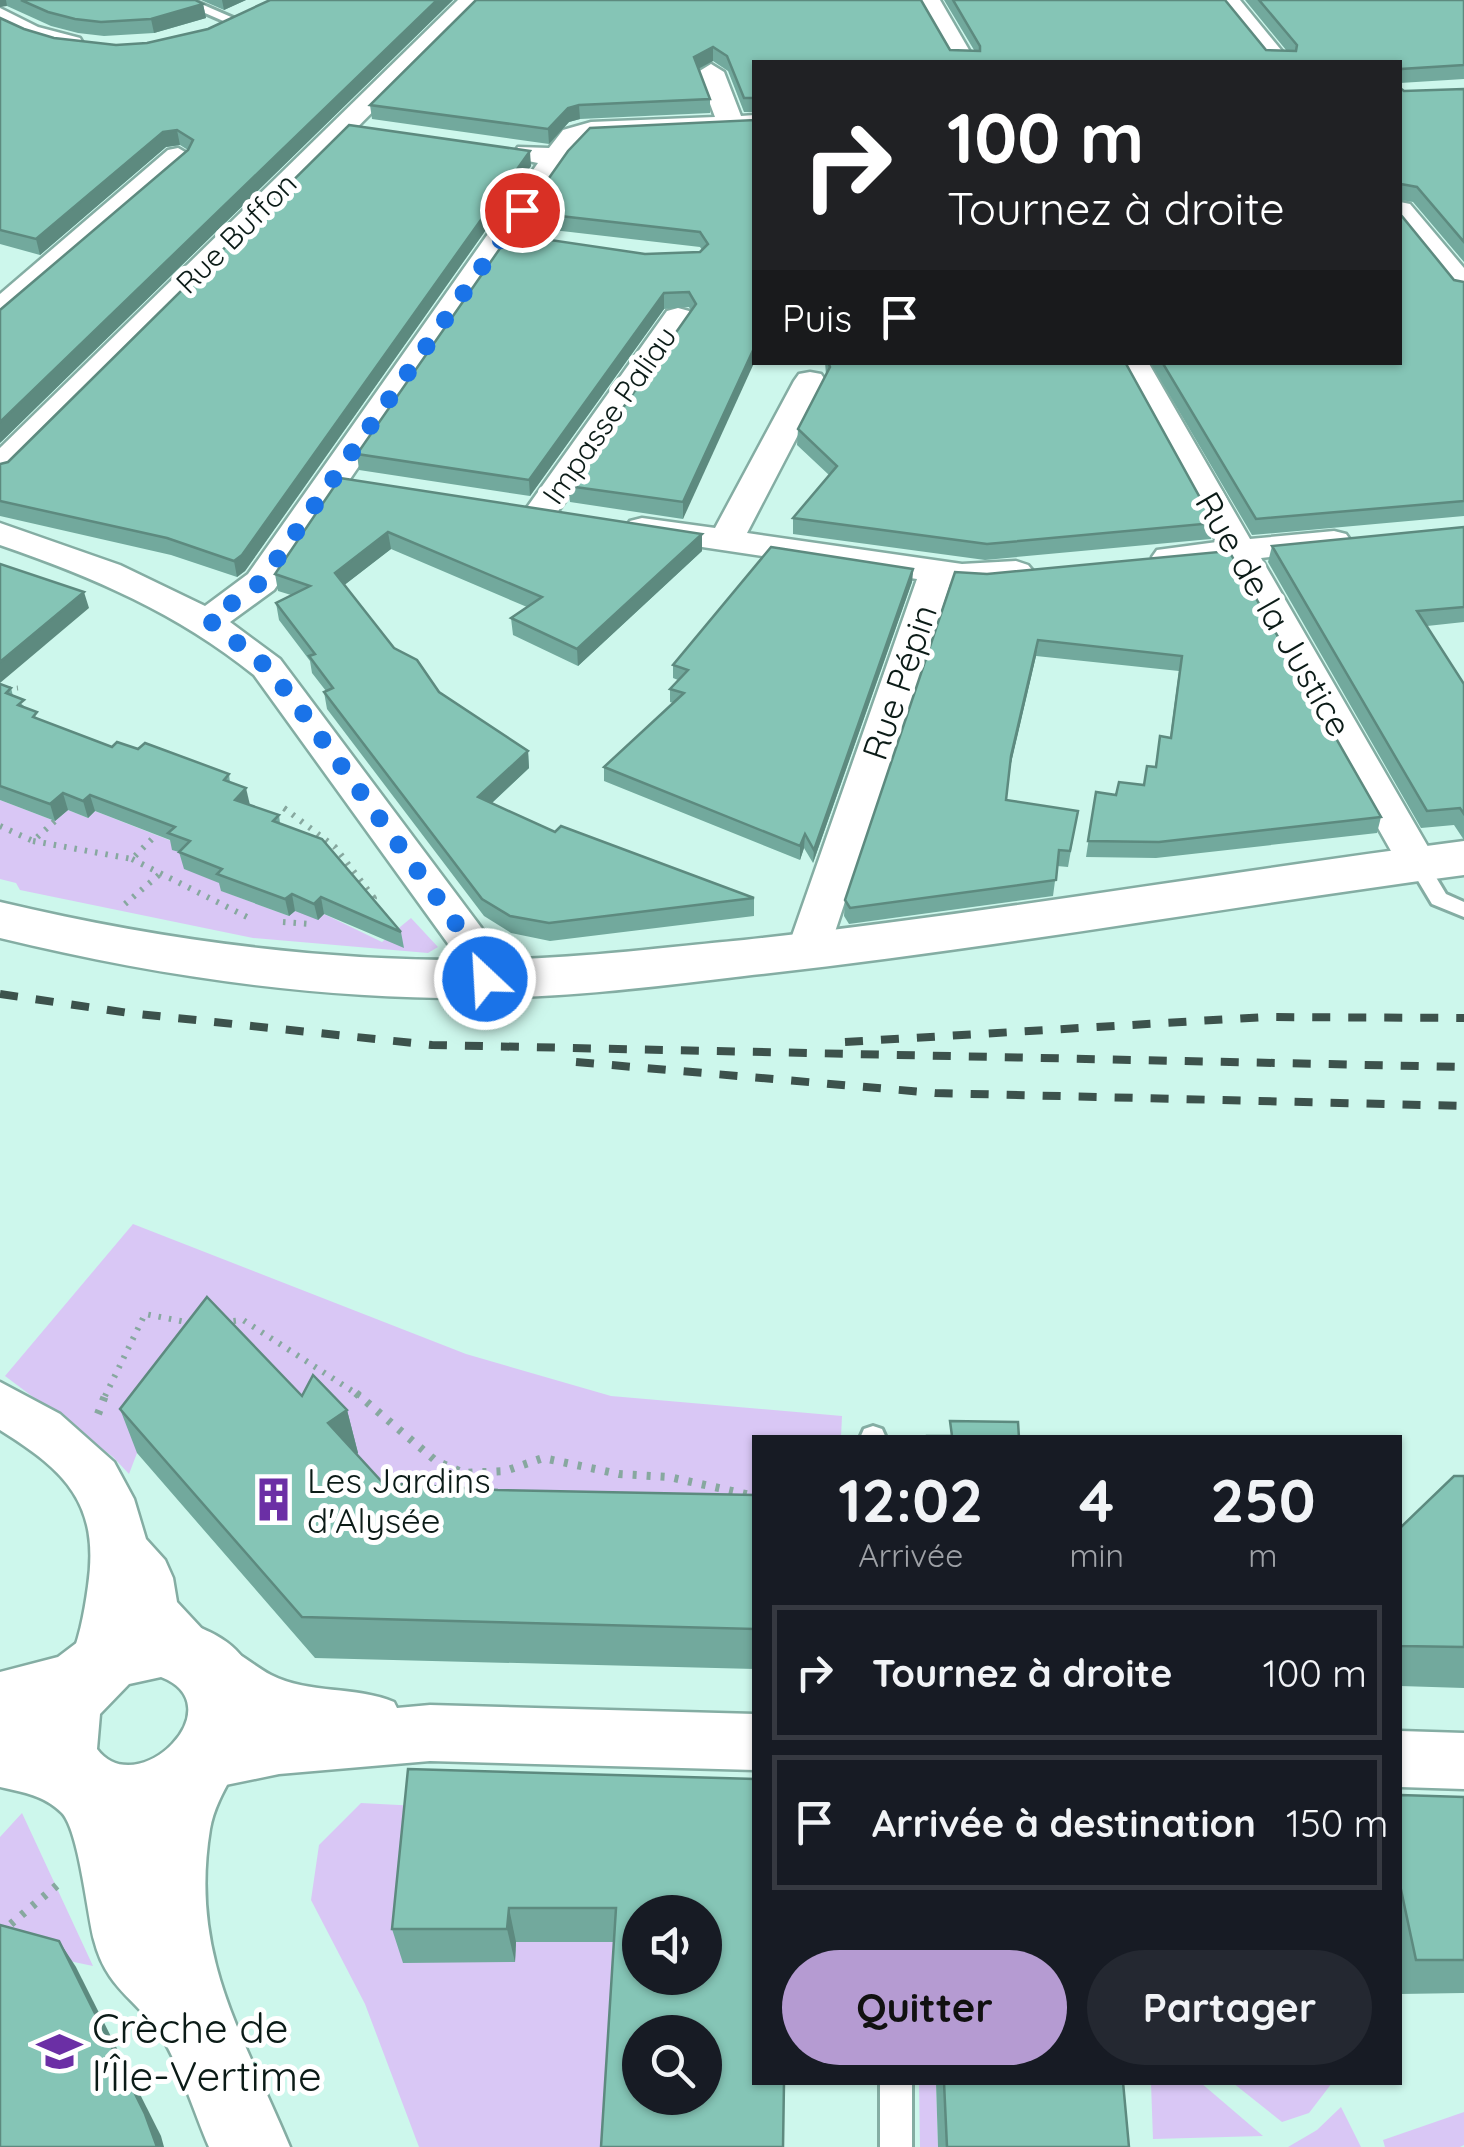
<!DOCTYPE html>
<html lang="fr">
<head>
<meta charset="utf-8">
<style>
	:root { --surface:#171b24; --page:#242831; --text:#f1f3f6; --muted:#9ea1a6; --line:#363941; --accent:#b59bd2 }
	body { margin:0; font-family:Quicksand,sans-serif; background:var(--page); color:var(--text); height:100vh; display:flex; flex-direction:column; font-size:38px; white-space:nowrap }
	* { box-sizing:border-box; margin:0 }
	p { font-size:32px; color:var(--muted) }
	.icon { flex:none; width:55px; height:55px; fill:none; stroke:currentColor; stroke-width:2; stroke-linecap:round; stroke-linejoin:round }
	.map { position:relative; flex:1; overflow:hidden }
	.sheet { position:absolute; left:752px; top:1435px; width:650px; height:650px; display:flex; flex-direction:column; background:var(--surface); border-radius:0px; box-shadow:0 2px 8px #0004 }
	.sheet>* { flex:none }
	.top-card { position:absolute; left:752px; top:60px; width:650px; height:305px; border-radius:0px; box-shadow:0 2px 8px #0004; background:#202124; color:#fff; overflow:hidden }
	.buttons { position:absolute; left:622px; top:1895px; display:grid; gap:20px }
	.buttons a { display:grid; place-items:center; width:100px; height:100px; border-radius:50%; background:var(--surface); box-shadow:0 2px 8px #0004; font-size:50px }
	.pin { position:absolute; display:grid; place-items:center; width:85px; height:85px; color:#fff; margin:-42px; border:5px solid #fff; border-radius:50%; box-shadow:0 2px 10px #0007 }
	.me { position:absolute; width:110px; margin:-55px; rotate:335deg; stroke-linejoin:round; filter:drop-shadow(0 0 8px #0008) }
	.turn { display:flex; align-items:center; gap:35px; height:210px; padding:0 30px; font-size:45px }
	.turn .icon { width:130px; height:130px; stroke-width:2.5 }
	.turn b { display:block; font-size:70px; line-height:85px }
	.then { display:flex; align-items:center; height:95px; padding:0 30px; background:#0003; gap:20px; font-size:38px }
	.eta { display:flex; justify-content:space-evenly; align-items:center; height:170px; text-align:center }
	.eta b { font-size:60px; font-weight:700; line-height:70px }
	.primary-button { display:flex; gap:20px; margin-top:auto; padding:20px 30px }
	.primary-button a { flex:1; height:115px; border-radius:60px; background:var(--accent); color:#111; font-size:40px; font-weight:700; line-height:115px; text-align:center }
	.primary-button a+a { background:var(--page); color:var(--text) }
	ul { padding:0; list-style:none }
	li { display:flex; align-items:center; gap:30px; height:135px; margin:0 20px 15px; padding:0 10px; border:5px solid var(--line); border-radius:0px }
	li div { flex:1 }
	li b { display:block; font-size:38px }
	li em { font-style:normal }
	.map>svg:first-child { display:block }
</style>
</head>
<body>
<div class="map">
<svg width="1464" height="2147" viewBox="0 0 1464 2147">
	<rect width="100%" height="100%" fill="#cdf7ec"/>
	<g fill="#d9c7f5">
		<polygon points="0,800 55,821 68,810 88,818 95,811 179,844 226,885 222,891 289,916 295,911 324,914 382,942 411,918 438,947 428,953 253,938 20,890 16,883 0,879"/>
		<polygon points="133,1224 466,1354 611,1396 842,1416 841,1437 755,1438 755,1537 499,1543 339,1466 357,1452 137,1453 129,1474 113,1457 5,1376"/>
		<polygon points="361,1803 418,1806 514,1962 516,1942 605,1942 620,1928 608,2147 419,2147 365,2004 311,1900 319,1845"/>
		<polygon points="22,1813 93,1966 12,1949 0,1958 0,1837"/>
		<polygon points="919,2083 936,2083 938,2147 920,2147"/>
		<polygon points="1151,2083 1201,2083 1263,2136 1153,2139"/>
		<polygon points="1233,2083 1332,2083 1309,2113 1282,2122"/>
		<polygon points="1341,2107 1361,2147 1288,2147 1317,2130"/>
		<polygon points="1464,2112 1464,2145 1460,2147 1385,2147 1383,2140"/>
	</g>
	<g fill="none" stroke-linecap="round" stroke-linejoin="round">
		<defs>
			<g id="service">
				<polygon points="175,0 192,0 238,20 228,23"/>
				<polygon points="1418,857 1425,859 1446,894 1464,902 1464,917 1432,904 1408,864"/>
				<polygon points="873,1426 882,1429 886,1438 860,1438 864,1429"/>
				<rect x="880" y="2082" width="32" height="65"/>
			</g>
			<g id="minor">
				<polygon points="458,0 484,0 12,474 0,477 0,448"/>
				<polygon points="916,0 940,0 976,62 952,62"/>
				<polygon points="1215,0 1240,0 1291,62 1266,62"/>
				<polygon points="0,8 38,27 80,38 83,43 71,50 20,37 0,25"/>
				<path d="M711,64l13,8 17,44 14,-1v16l-162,7 -12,4 -307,448 -44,32 50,37 218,291 9,29 -7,11 -15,4 -15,-4 -8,-27 -208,-288c-77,-62 -161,-98 -254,-130v-22l120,42 85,41 43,-32 290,-411 -20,-4 -4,-6 4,-6 31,1 14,-18 28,-8 124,-5 -17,-45z"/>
				<polygon points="178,148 192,156 188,162 11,316 0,319 0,294 168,150"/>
				<polygon points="1400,202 1410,204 1464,268 1464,296 1453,293 1400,228"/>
				<polygon points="678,308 689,311 693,317 552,520 528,520 523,513 528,506 667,311"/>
				<polygon points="1117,362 1148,362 1250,539 1334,531 1346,534 1351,541 1346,548 1261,558 1438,864 1432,874 1418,878 1404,874 1228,562 1169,567 1157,564 1152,557 1157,550 1217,542"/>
				<polygon points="810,372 821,374 826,381 747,533 962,564 1016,561 1028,565 1034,572 1028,579 950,584 828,953 822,964 807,968 792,964 786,953 917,579 642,538 630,535 625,528 630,521 642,518 715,528 794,381 799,374"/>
				<path d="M0,1382l60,32 54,48 20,37 12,40 19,21 8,18 4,24 27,29 5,12c24,2 41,21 62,32 37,19 85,11 123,27l3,6 33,-3 325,9v56l-325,-9 -151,13 -73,15 -21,-8 -8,-20 8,-20 68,-18 -61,-36 -6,-13 -22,-7 -28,-31 -21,51 -20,7 -20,-7 -8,-19c12,-27 17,-53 21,-82 12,-82 -22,-115 -88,-156z"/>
				<polygon points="1400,1731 1464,1733 1464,1789 1400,1787"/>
			</g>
			<g id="tertiary">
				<path d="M1464,841v34c-240,32 -479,75 -720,101 -85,10 -171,21 -257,22 -165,2 -327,-21 -487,-60v-36c160,38 322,60 487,58 86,-1 172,-12 257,-20 241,-26 480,-68 720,-99z"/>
				<path d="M161,1613c42,16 85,25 95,76 11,56 -37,89 -46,140 -21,128 34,207 80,318h-81c-14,-32 -31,-87 -50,-114 -24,-35 -53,-45 -65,-93 -7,-27 -15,-109 -32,-127 -18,-18 -37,-20 -62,-26v-115l58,-15 29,-22 41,-15zM161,1677c75,29 -24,126 -64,72l3,-35 29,-30z"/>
			</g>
		</defs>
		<use href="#service" stroke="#84ada3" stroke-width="6"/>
		<use href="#minor" stroke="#84ada3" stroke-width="5"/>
		<use href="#tertiary" stroke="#84ada3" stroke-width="5"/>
		<g stroke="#87a89f" stroke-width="5" stroke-dasharray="2.5 6" stroke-linecap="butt">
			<polyline points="0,690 18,688"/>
			<polyline points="284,808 289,811"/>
		</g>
		<g stroke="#87a89f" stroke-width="6" stroke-dasharray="2.5 8" stroke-linecap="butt">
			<polyline points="284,808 335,847 374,898 371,903"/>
			<polyline points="0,826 33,841 55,821"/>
			<polyline points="33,841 132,859 156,835"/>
			<polyline points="132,859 251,919"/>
			<polyline points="125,904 160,874"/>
			<polyline points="283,922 311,924"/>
			<polyline points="223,1322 243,1320 360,1396"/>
			<polyline points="105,1396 145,1314 196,1324"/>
		</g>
		<g stroke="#87a89f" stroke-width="8" stroke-dasharray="4 10" stroke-linecap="butt">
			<polyline points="356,1393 436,1461 464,1473 505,1471 543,1458 619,1474 669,1477 755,1496"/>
			<polyline points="98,1414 106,1393"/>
			<polyline points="0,1933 61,1882"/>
		</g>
		<use href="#service" fill="#fff" fill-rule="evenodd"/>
		<use href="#minor" fill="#fff" fill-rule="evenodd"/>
		<use href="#tertiary" fill="#fff" fill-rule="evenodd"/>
		<g stroke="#3c524c" stroke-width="8" stroke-dasharray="18 18" stroke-linecap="butt">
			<polyline points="0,994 129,1013 432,1045 1464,1067"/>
			<polyline points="845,1042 1265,1017 1464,1018"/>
			<polyline points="576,1062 935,1093 1464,1106"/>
		</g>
	</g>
	<g fill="#72a99d">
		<polygon points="0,0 195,0 203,4 206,18 154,33 104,36 78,33 51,26 7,6"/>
		<polygon points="201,0 246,0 224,10"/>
		<polygon points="270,0 453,0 0,443 188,150 180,145 166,147 40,255 0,244 0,18 24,29 54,38 116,45 147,43 208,29"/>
		<polygon points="476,0 950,50 974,50 944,0 1225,0 1266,50 1286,50 1245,0 1464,0 1464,79 1400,83 755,62 755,112 744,112 728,71 713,61 699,69 710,99 710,113 580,119 569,122 549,144 372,119 370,105"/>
		<polygon points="1400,88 1404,91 1464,89 1464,262 1413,202 1401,200 1401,215 1454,280 1464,282 1464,516 1252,535 1150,362 1400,362"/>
		<polygon points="755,120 683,519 570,502 568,486 691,311 689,307 664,309 530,496 359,470 357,454 645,254 700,252 702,250 700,247 527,227 525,212"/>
		<polygon points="531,166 245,571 237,577 171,555 0,516 0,464 8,462"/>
		<polygon points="825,362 1125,362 1214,523 1211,539 985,560 793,534 793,518 829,475 797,445 798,429 826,375"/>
		<polygon points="340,478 702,551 578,666 513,635 511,618 527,607 391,549 344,585 394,648 439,692 528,751 529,768 492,803 555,832 754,898 754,916 550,941 511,933 484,916 327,709 324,692 326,691 312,673 310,661 279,620 276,603 291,595 278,591 275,574"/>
		<polygon points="1464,527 1464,622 1427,626 1464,684 1464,840 1454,825 1421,828 1268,562 1272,546"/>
		<polygon points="1229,551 1381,817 1377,833 1156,858 1086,857 1096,792 1116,795 1144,785 1155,767 1160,736 1170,738 1179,671 1036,656 1009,771 1006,800 1078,811 1068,867 1057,866 1053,896 849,924 844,916 845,900 987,574"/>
		<polygon points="913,569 912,582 813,863 804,848 800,860 604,781 604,767 673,703 670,702 670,689 678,680 673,678 673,665"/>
		<polygon points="0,684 11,688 13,696 39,720 112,747 229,774 230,783 250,805 279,815 280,823 401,932 404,948 324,914 318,920 295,911 289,916 221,891 219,883 184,869 179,852 172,850 170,840 95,811 88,818 68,810 55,821 0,800"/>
		<polygon points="302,1396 347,1410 358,1453 357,1454 383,1483 498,1490 755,1495 755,1669 315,1658 137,1453 120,1409"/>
		<polygon points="1464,1476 1464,1688 1400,1686 1400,1528"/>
		<polygon points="755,1779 613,1942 516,1942 515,1962 403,1963 392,1929"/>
		<polygon points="1400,1795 1464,1797 1464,1993 1400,1994"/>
		<polygon points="936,2082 1123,2082 1129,2147 938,2147"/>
	</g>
	<g fill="#5d8a7f">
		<polygon points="0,0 6,0 7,6 0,7"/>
		<polygon points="222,0 246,0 224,10"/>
		<polygon points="437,0 453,0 0,443 0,422"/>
		<polygon points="203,4 206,18 154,33 151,19"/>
		<polygon points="713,47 713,61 694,71 694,57"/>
		<polygon points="579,105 580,119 569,122 549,144 548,129 568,108"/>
		<polygon points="177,130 180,145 166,147 40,255 36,239 163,132"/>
		<polygon points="530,151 531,166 245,571 237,577 234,561"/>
		<polygon points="664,293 664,309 530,496 529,480"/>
		<polygon points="755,346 755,361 683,519 683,502"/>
		<polygon points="388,532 391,549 338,590 335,573"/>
		<polygon points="702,534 702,551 578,666 577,649"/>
		<polygon points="913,569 912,582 813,863 814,850"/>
		<polygon points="84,592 89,608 0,683 0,662"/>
		<polygon points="1038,640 1036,656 1009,772 1011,756"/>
		<polygon points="528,751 529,768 480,814 478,797"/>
		<polygon points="246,788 250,805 235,800"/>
		<polygon points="63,793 68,810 55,821 50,804"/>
		<polygon points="90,795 95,811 88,818 83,801"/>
		<polygon points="805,834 804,848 800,860 800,846"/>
		<polygon points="292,894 295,911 289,916 285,899"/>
		<polygon points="321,897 324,914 318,920 314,904"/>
		<polygon points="347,1410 358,1453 339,1466 328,1423"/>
		<polygon points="509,1908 516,1942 515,1962 507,1929"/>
		<polygon points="59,1941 76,1967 161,2136 164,2147 157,2147"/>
	</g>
	<g fill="#85c5b6" stroke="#5d8a7f" stroke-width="2.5" fill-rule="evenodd">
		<polygon points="21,0 195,0 203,4 151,19 101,22 75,19 48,12"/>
		<polygon points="270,0 437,0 0,422 0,310 188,150 193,140 177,130 163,132 36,239 0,230 0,18 24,29 54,38 116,45 147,43 208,29"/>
		<polygon points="476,0 921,0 950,50 980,51 980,46 953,0 1225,0 1266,50 1296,51 1297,45 1259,0 1464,0 1464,65 1401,69 1400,80 1400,62 755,62 755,98 744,98 727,56 713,47 694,57 710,99 579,105 568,108 548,129 370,105"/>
		<polygon points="1400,88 1404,91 1464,89 1464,242 1417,187 1401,184 1401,215 1454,280 1464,282 1464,501 1256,519 1162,362 1400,362"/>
		<polygon points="755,120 755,346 683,502 568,486 696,304 689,292 664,293 529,480 357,454 510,234 645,254 700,252 708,244 700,232 525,212 568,151 590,128"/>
		<polygon points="349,125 530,151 242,555 234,561 167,538 0,501 0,464 8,462"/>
		<polygon points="828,362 1125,362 1214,523 987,544 793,518 837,466 798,429 830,367"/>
		<polygon points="340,478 702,534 577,649 511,618 542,597 388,532 335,573 394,648 417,660 439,692 528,751 478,797 555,832 561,826 754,898 549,923 510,916 482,899 324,692 333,688 309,656 315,654 276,603 310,586 275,574"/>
		<polygon points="1464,527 1464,607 1417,611 1464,684 1464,814 1460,808 1427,811 1272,546"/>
		<polygon points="771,547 913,569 814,850 805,834 800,846 604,767 684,693 670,689 688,670 673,665"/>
		<polygon points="1229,551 1381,817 1159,842 1088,841 1096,792 1116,795 1119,782 1144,785 1147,766 1156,767 1160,736 1171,738 1182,656 1038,640 1011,756 1006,800 1078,811 1070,851 1059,850 1056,880 850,908 845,900 955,572 987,574"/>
		<polygon points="0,564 84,592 0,662"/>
		<polygon points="0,684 11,688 6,693 24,700 18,705 37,712 33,717 112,747 117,742 138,749 145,743 229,774 224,780 246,788 235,800 279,815 273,821 322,839 401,932 321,897 314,904 292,894 285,899 217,874 222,869 179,852 190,841 168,833 175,827 90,795 83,801 63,793 50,804 0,786"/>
		<polygon points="207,1297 302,1396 313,1375 347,1410 328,1423 383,1483 498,1490 755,1495 755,1629 302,1617 120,1409"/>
		<polygon points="950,1421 1018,1422 1019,1438 927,1438 927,1436 952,1436"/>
		<polygon points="1454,1476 1464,1476 1464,1647 1400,1646 1400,1528"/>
		<path d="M408,1769l347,10v303h29l-1,65h-182l15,-239h-107l-2,21h-115zM640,1912h65v66h-65zM640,2032h65v66h-65z"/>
		<polygon points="1400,1795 1464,1797 1464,1960 1416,1960 1400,1885"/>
		<polygon points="0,1925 59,1941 145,2114 157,2147 0,2147"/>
		<polygon points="944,2082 1123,2082 1129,2147 947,2147"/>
	</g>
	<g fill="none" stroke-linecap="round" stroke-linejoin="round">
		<polyline stroke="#1a73e8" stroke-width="18" stroke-dasharray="0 32.4" points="485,979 483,961 295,702 267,667 209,620 261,582 522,210"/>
	</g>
	<defs>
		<symbol id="building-bare" viewBox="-9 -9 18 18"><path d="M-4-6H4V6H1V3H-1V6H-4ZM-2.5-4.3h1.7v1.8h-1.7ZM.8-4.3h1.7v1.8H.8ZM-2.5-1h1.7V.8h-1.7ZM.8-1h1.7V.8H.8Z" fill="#6b2fa5" stroke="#fff" stroke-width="2.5" paint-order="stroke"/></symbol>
		<symbol id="school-bare" viewBox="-9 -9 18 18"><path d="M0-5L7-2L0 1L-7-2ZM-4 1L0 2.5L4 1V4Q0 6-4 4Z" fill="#6b2fa5" stroke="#fff" stroke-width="2.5" paint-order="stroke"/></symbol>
	</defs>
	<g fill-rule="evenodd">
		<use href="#building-bare" x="242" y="1468" width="63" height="63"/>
		<use href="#school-bare" x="28" y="2020" width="63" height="63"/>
	</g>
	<g text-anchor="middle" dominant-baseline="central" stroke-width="10" stroke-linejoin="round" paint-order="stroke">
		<g font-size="30" fill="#0b1b17" stroke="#fff">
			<text transform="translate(236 233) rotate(-45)">Rue Buffon</text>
			<text transform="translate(609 415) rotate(-55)">Impasse Paliau</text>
		</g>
		<g font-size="35" fill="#0b1b17" stroke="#fff">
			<text transform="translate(1274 614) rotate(60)">Rue de la Justice</text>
			<text transform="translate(899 682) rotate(-71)">Rue Pépin</text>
		</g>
		<g font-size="35" fill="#0b1b17" stroke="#fff" text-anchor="start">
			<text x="307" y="1480">Les Jardins<tspan x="307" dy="40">d'Alysée</tspan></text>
		</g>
		<g font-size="42" fill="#0b1b17" stroke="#fff" text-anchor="start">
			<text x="92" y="2027">Crèche de<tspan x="92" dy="48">l'Île-Vertime</tspan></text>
		</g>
	</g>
</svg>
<div class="buttons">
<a><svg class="icon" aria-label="sound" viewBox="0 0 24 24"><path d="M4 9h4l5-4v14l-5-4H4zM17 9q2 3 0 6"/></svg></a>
<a><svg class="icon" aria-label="search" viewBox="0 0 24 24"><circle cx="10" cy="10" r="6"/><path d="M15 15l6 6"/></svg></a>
</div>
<div class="pin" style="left:522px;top:210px;background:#d93025"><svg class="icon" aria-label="arrive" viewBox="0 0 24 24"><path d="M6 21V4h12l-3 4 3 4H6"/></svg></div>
<svg class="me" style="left:485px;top:979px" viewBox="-20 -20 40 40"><circle r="17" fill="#1a73e8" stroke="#fff" stroke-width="3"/><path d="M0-11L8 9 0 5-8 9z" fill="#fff"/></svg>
<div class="top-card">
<div class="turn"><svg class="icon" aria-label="right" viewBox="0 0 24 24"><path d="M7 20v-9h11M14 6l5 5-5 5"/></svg><div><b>100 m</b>Tournez à droite</div></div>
<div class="then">Puis<svg class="icon" aria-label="arrive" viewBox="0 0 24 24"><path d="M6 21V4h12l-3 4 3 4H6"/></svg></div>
</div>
<section class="sheet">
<div class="eta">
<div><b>12:02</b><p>Arrivée</p></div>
<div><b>4</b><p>min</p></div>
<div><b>250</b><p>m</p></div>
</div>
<ul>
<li><svg class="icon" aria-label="right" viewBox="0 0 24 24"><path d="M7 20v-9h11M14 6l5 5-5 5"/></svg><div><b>Tournez à droite</b></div><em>100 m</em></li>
<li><svg class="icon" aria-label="arrive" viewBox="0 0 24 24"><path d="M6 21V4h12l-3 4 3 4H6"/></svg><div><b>Arrivée à destination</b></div><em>150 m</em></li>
</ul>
<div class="primary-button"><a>Quitter</a><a>Partager</a></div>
</section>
</div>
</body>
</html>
